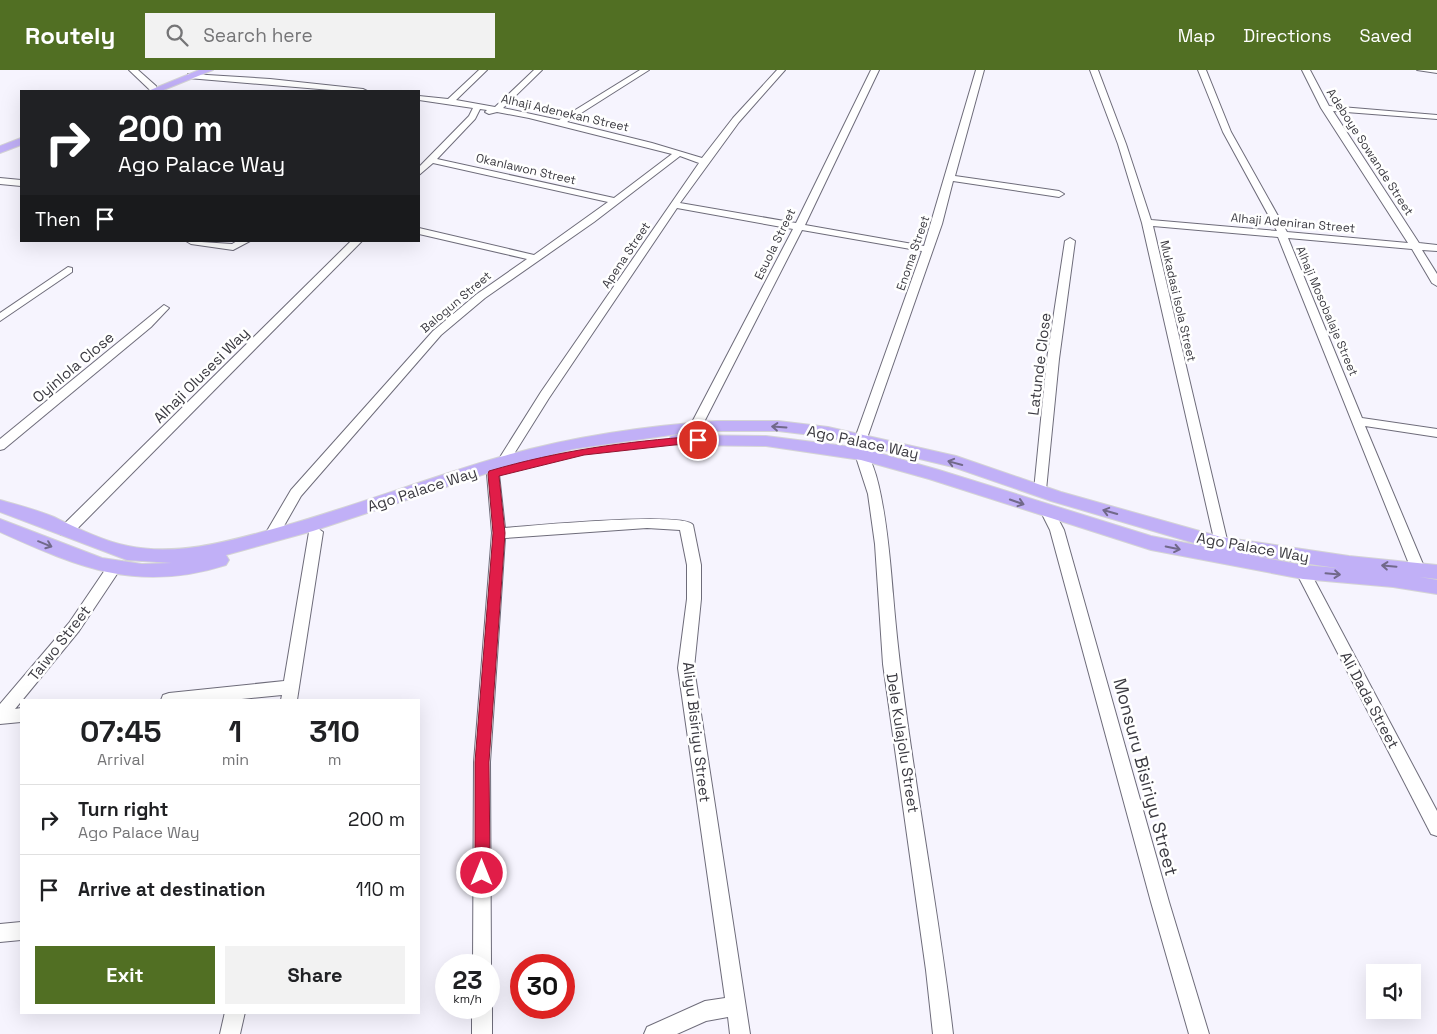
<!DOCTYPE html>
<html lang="en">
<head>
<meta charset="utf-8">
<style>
	:root { --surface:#fff; --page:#f2f2f2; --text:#202124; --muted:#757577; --line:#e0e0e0; --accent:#516f23 }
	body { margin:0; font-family:"Space Grotesk",sans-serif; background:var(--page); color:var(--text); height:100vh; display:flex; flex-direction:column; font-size:19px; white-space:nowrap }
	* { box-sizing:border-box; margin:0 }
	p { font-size:16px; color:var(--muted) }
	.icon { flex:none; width:28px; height:28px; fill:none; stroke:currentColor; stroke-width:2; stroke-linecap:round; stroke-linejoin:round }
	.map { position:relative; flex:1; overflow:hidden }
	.side { position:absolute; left:20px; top:629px; width:400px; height:315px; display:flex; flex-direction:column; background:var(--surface); border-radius:0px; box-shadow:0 5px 20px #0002 }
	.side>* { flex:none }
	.top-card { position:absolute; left:20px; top:20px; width:400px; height:152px; border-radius:0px; box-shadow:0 5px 20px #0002; background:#202124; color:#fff; overflow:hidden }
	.controls { position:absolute; left:1366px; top:894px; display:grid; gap:10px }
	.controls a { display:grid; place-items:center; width:55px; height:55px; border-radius:0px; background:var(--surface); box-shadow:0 5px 20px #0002; font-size:25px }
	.speed { position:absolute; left:435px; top:884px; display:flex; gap:10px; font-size:25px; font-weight:700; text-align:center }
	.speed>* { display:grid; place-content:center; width:65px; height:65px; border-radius:50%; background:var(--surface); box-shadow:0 5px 20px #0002; line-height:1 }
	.speed small { font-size:12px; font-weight:400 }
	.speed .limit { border:8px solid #d22; background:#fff; color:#111 }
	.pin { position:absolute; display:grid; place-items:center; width:42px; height:42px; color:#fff; margin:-21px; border:2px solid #fff; border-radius:50%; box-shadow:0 1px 5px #0007 }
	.me { position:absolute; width:55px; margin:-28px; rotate:0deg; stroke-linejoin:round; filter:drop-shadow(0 0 4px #0008) }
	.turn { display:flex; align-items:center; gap:18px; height:105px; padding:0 15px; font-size:22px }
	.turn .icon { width:65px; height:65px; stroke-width:2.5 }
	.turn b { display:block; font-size:35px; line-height:42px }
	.then { display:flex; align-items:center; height:48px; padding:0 15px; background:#0003; gap:10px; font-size:19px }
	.eta { display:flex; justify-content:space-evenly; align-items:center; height:85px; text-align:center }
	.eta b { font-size:30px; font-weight:700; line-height:35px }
	.button { display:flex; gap:10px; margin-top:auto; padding:10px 15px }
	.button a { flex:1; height:58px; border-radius:0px; background:var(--accent); color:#fff; font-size:20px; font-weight:700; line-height:58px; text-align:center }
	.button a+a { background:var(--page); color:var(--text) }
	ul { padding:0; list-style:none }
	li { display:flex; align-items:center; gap:15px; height:70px; padding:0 15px; border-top:1px solid var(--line) }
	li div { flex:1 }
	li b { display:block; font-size:19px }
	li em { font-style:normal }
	header { display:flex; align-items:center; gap:30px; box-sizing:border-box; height:70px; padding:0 25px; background:var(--accent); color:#fff }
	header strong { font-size:24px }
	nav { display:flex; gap:28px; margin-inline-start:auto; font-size:18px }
	.search { width:350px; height:45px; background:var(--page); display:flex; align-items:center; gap:12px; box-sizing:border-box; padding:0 18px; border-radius:0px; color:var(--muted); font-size:19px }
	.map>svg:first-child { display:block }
</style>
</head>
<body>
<header>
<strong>Routely</strong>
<div class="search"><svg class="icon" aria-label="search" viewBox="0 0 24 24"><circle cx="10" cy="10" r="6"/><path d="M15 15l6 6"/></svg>Search here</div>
<nav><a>Map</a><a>Directions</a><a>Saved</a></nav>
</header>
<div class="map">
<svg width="1437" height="964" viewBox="0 0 1437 964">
	<rect width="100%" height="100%" fill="#f6f4fe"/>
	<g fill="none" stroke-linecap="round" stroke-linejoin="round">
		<defs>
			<g id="minor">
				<polygon points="129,0 138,0 156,16 156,20 150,20"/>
				<path d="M479,0h8l-31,30 39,7 39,-37h8l-39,38 56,12 81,-50h9l-82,52 85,21 50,15 31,-40 44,-48h8l-46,52 -59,81 116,20 75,-153h8l-74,155 119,21 52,-176h8l-29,106 104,15 5,3 -5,3 -106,-16 -11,43 -76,217 -6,4 -6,-4 68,-190 -120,-21 -101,198 -6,4 -6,-4 104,-199 -116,-21 -128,190 -42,67h-8l-2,-3 44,-70 158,-229 -19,-7 -86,66 -109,76 -44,37 -140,161 -25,44h-10l-2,-4 27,-46 142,-159 44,-37 50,-35 -108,-25v-6l115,27 74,-53 -175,-39 -14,12v-8l50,-51 4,-8 -54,-8v-4l29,3zM480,39l7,1 -2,2 4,2 8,-2 32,6 143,36 -58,44 -177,-39 38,-40z"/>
				<polygon points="1090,0 1098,0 1126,74 1151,150 1277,161 1223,62 1198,0 1206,0 1231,62 1287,162 1408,173 1321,38 1302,0 1310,0 1329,36 1437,45 1437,49 1333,41 1419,173 1437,175 1437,181 1422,180 1437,204 1437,216 1432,213 1412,179 1288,168 1362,348 1437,359 1437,367 1365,356 1425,499 1423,503 1413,503 1411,499 1278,167 1153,156 1228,474 1221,479 1216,478 1142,153 1118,74"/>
				<polygon points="1417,0 1437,0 1437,3"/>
				<polygon points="191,4 270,9 363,19 367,21 343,21 188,8 188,4"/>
				<polygon points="0,108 21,110 21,116 0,114"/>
				<polygon points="1070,168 1075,171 1059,289 1046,420 1040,425 1034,420 1047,289 1065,171"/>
				<polygon points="186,171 232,174 237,171 250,171 233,180 191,174"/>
				<polygon points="351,171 362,171 71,465 61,465 59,461 61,457"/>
				<polygon points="68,197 72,198 72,202 0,251 0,243"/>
				<polygon points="164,235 169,238 151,257 4,379 0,380 0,369"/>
				<path d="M861,380c22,6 30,121 32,144 12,148 43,293 60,440h-20l-7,-64 -43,-306 -8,-120 -7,-50 -13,-40z"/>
				<path d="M493,399l6,5 6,54c24,-2 180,-17 188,-3l8,40v34l-7,69 56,366h-20l-2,-17 -22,4 -29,13h-33l3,-7 58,-26 20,-3 -47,-330 9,-69v-34l-7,-35 -33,-2 -142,10 -15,224 1,203 -2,7v-7h-16l1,-203 18,-229 -5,-59z"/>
				<polygon points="1048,437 1053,439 1064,460 1169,832 1209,964 1189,964 1151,832 1050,460 1041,442"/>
				<polygon points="316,457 323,462 297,630 281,630 282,625 232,630 161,630 163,625 169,623 284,611 309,462"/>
				<polygon points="114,493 119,494 121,498 79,561 15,639 21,638 21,652 0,654 0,634 69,553 109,494"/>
				<polygon points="1303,497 1308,498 1437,741 1437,766 1431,764 1296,502 1298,498"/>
				<polygon points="21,852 21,870 0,872 0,854"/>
				<polygon points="489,931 492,938 492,964 472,964 472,938 489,938"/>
				<polygon points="225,942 245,942 240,964 220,964"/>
			</g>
			<g id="major">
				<polygon points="199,0 213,0 161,21 148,21"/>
				<polygon points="21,68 21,75 0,83 0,76"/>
				<path d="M716,351h62l50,6 128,29 105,36 160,45 128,19 88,9v14l-17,-2 17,3v14l-44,-7 -90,-8 -152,-29 -222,-71 -68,-19 -95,-14 -89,-1 -6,-1 -2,-4 2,-4 6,-1 89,1 95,12 78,22 212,66 60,12 -160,-47 -98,-34 -125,-30 -50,-6h-62l-38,3 -105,15 -67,18 -193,64 -87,24 3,5 -3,5c-88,28 -146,3 -226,-33v-13l102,39 40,6 30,-1 -45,-3 -127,-48v-12c18,5 37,10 54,17 23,11 49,24 74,29 49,10 98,-4 145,-17 77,-21 151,-50 227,-72 70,-20 143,-31 216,-36zM1247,485l90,13 -34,-3z"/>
			</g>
		</defs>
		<use href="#minor" stroke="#6e6c7a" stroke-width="2"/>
		<use href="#major" stroke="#d4d4d5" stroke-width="2"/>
		<use href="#minor" fill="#fff" fill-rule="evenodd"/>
		<use href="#major" fill="#c1b0f7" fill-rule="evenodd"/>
	</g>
	<defs><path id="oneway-shaft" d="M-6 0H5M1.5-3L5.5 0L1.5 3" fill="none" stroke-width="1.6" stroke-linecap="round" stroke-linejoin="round" transform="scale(1.25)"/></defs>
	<g stroke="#71698a">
		<use href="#oneway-shaft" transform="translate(779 357) rotate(-176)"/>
		<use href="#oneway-shaft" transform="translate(955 393) rotate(-165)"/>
		<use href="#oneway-shaft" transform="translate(1017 432) rotate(19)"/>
		<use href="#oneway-shaft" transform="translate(1110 442) rotate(-164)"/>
		<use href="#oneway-shaft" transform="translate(45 474) rotate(22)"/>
		<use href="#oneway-shaft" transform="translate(1173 478) rotate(12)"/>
		<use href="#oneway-shaft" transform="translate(1389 496) rotate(-175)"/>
		<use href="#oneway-shaft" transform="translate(1333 504) rotate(5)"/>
	</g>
	<path fill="#e11d48" stroke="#92132f" d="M698,366l3,1v5l-117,13 -85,21 6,57 -16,229 1,111 -3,5 -5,2 -5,-2 -2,-5v-111l18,-229 -5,-59 1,-3c72,-21 135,-29 209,-35z"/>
	<g text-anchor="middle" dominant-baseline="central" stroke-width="5" stroke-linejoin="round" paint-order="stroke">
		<g font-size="12" fill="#3b3a41" stroke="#fff">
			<text transform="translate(565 43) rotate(13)">Alhaji Adenekan Street</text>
			<text transform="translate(1370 82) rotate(57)">Adeboye Sowande Street</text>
			<text transform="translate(526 99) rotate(13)">Okanlawon Street</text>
			<text transform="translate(1293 153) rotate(5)">Alhaji Adeniran Street</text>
			<text transform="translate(775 174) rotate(-64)">Esuola Street</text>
			<text transform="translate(913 183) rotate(-71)">Enoma Street</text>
			<text transform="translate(626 185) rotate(-56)">Apena Street</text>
			<text transform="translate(1178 231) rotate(77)">Mukadasi Isola Street</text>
			<text transform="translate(456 232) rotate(-40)">Balogun Street</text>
			<text transform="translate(1327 241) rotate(67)">Alhaji Mosobalaje Street</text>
		</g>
		<g font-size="15" fill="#3b3a41" stroke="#fff">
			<text transform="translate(1039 294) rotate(-83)">Latunde Close</text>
			<text transform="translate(73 297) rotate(-40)">Oyinlola Close</text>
			<text transform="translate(201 305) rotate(-45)">Alhaji Olusesi Way</text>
			<text transform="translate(863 372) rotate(12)">Ago Palace Way</text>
			<text transform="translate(422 419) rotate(-18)">Ago Palace Way</text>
			<text transform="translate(1253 477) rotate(10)">Ago Palace Way</text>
			<text transform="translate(59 573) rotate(-52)">Taiwo Street</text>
			<text transform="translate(1370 630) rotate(62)">Ali Dada Street</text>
			<text transform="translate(697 662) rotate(83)">Aliyu Bisiriyu Street</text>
			<text transform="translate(903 673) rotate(81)">Dele Kulajolu Street</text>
		</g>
		<g font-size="18" fill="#3b3a41" stroke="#fff">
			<text transform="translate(1146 707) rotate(75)">Monsuru Bisiriyu Street</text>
		</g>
	</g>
</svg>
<div class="controls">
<a><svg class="icon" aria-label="sound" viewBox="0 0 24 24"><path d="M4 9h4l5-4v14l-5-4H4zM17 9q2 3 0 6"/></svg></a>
</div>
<div class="speed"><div>23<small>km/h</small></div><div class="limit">30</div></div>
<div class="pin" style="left:698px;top:370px;background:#d93025"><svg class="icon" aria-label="arrive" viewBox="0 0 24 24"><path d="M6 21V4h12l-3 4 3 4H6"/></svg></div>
<svg class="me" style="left:482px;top:803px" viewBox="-20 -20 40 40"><circle r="17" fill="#e11d48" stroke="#fff" stroke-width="3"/><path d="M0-11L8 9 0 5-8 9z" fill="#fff"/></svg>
<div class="top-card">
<div class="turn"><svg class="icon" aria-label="right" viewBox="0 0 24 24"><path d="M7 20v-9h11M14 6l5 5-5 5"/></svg><div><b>200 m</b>Ago Palace Way</div></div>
<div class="then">Then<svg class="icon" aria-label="arrive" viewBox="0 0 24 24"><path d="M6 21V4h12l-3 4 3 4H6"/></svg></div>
</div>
<section class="side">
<div class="eta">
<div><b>07:45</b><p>Arrival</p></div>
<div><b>1</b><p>min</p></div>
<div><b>310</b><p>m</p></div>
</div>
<ul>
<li><svg class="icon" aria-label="right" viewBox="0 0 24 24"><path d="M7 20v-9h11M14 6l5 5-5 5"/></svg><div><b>Turn right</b><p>Ago Palace Way</p></div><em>200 m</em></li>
<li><svg class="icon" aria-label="arrive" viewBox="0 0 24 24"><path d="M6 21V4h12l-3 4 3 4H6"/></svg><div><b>Arrive at destination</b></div><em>110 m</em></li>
</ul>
<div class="button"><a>Exit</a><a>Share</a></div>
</section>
</div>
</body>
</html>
